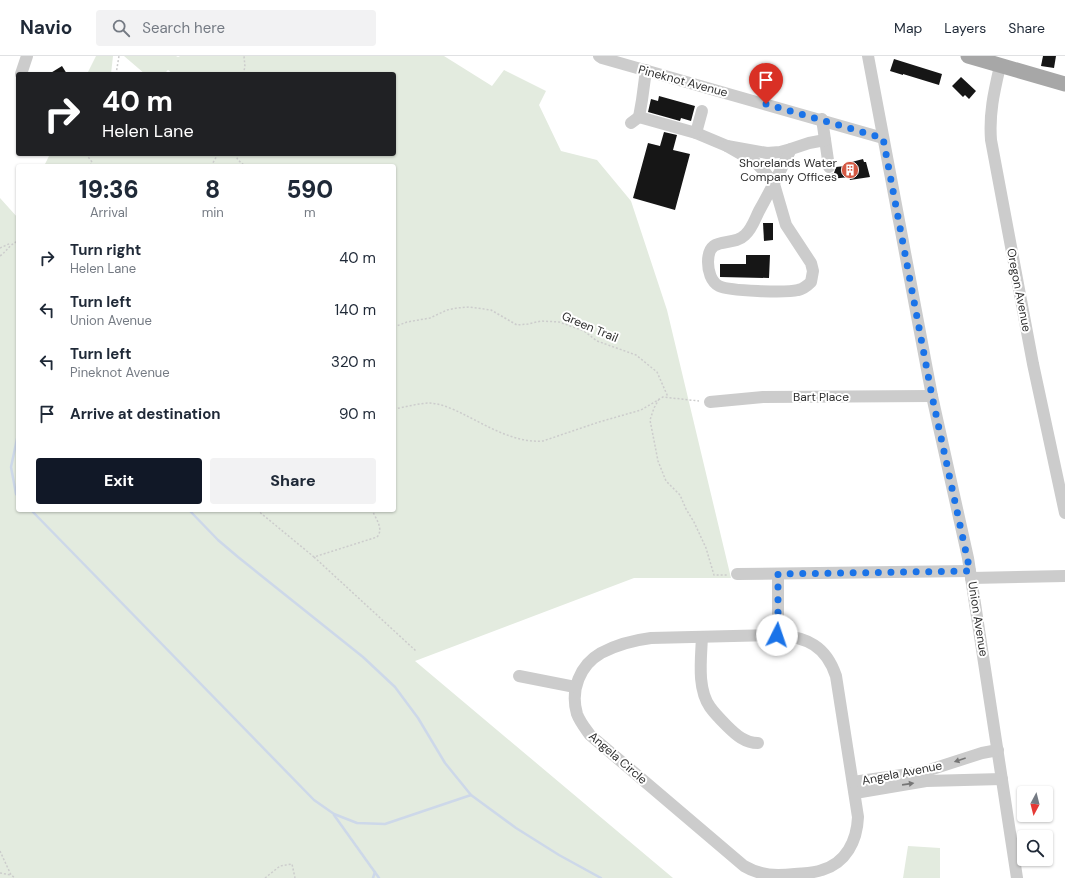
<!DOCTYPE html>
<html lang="en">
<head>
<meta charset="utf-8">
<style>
	:root { --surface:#fff; --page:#f2f2f3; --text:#1f2937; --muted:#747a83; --line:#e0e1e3; --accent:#111827 }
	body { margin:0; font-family:"DM Sans",sans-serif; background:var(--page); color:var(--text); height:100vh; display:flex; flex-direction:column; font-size:15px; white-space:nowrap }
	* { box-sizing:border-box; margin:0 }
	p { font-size:13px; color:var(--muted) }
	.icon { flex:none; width:22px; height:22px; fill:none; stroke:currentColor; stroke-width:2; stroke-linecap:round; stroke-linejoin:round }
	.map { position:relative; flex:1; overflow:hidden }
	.drawer { position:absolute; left:16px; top:108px; width:380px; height:348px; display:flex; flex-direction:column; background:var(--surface); border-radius:4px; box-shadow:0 1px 3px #0004 }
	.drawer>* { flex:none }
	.guide { position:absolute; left:16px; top:16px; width:380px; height:84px; border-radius:4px; box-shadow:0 1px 3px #0004; background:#202124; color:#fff; overflow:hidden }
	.needle { width:26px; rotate:187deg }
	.tools { position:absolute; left:1017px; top:730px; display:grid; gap:8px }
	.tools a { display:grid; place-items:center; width:36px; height:36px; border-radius:4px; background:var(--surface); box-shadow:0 1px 3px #0004; font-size:20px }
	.pin { position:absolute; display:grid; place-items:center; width:34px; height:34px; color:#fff; margin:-41px -17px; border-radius:50% 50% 50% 0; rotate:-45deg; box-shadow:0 0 4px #0007 }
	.pin .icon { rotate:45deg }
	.me { position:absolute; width:44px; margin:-22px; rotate:4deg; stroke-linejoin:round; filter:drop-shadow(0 0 3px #0008) }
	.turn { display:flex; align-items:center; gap:14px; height:84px; padding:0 20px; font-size:18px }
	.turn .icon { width:52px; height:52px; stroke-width:2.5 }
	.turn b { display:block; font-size:28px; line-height:34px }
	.eta { display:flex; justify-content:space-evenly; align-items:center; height:68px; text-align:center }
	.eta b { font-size:24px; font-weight:800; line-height:28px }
	.action { display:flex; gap:8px; margin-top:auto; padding:8px 20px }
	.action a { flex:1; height:46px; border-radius:4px; background:var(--accent); color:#fff; font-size:16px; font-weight:800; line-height:46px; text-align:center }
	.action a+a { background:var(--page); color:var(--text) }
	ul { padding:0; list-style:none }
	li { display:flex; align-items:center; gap:12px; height:52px; padding:0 20px }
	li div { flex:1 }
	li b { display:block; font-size:15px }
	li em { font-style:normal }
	header { display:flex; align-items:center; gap:24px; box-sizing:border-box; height:56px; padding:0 20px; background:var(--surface); border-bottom:1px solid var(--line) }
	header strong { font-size:19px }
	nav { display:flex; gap:22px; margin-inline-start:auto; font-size:14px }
	.search { width:280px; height:36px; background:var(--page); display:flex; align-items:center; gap:10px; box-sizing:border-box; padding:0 14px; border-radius:4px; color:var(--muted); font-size:15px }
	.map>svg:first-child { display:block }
</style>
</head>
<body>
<header>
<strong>Navio</strong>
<div class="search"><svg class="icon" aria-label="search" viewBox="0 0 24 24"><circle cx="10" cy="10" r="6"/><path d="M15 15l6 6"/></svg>Search here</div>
<nav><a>Map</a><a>Layers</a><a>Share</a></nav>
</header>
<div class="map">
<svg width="1065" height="822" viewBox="0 0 1065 822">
	<rect width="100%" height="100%" fill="#fff"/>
	<g fill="#e3ebdf">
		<polygon points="96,0 113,0 111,18 87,18"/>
		<polygon points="124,0 176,0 178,1 180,0 444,0 492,30 504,14 546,35 539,49 561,95 597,104 631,145 667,254 731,522 634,522 415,605 673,822 0,822 0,142 18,162 18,454 394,454 394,110 44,110 50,98 394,98 394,18 173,18 168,14 164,18 145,18"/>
		<polygon points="908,790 940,792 940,822 903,822"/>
	</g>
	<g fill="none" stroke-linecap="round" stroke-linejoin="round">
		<g stroke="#cdd8e9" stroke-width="2.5">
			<polyline points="18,378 11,411 16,438 18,440"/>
			<polyline points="31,454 314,744 334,758 357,767 385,768 471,739"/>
			<polyline points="189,454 218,484 238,501 363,601 395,631 418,662 445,707 471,739 516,772 559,799 601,822"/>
			<polyline points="334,759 379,822"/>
			<polyline points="373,822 375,816"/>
		</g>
	</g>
	<g fill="#161616">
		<polygon points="1043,0 1056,0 1054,12 1041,10"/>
		<polygon points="894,3 942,18 939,29 903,18 903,19 890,15"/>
		<polygon points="62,10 67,18 49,18"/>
		<polygon points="961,21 976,35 969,43 965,39 963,41 952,30"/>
		<polygon points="659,40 695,50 691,65 681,62 680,65 648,56 651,43 658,45"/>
		<polygon points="664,76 677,79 673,94 690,98 675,154 633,142 648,87 660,90"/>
		<polygon points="863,103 864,106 866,106 870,121 850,124 849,121 831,123 831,118 834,117 836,111 845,110 844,108"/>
		<polygon points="763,167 773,167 773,184 764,185"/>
		<polygon points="746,199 770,199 769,222 720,221 720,208 746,208"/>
	</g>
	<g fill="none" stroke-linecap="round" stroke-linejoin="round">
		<g stroke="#ccc" stroke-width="1.5" stroke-dasharray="2 2" stroke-linecap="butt">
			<polyline points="116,18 119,0"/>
			<polyline points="243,18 245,11 244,0"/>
			<polyline points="86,98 92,106 90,110"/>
			<polyline points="235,98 238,104 245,110"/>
			<polyline points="211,110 218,98"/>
			<polyline points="0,192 11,187"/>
			<path d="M0,200c8,-6 9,-11 18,-15"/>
			<polyline points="394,271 407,266 430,262 447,254 457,252 469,251 491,254 517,269 528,268 541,265 559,266 584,275 597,285 636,299 657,316 668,341"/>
			<polyline points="659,343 654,352 650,364 658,405 666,425 680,439 686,453 694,466 706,492 714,519 728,519"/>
			<path d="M394,353c12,-2 25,-6 36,-6 13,1 25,7 35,12 24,12 50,28 78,26l56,-19 42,-12 22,-13 36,4"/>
			<path d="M257,454l57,47 63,-20c7,-8 -1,-18 -5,-27"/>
			<polyline points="314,501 416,595"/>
			<polyline points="0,795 11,819 15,822"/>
			<polyline points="0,817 11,819"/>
			<polyline points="265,822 280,810 292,808 295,822"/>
		</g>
		<g stroke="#ccc" stroke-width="12">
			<polyline points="599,0 602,2 883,82"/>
			<polyline points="868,0 932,340 968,502 1017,822"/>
			<path d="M1000,10c-6,26 -11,47 -9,74l42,224 32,149"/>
			<polyline points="21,18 27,0"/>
			<polyline points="639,61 642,44 646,14"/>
			<polyline points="822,63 829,111"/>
			<polyline points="631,67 639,61 696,77 727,90 767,97 780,96 791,93"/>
			<polyline points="696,77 702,55"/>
			<path d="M727,90l28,16 10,10 9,12 12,41 25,38 2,8 -2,11c-4,4 -8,7 -13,8 -12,3 -69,1 -79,-4 -8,-4 -11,-15 -11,-24 0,-28 24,-14 37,-27 7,-6 10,-16 14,-24 11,-20 22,-41 32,-62l18,-6 16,-3"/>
			<polyline points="710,346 763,341 932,340"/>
			<polyline points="737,518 970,515"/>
			<polyline points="971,522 1065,520"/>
			<path d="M777,579c30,2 49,11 59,41l22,141c-1,24 -12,46 -36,53 -8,3 -18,3 -27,4 -19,2 -34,2 -51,-8l-154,-131c-5,-7 -10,-13 -13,-21 -7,-24 3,-49 24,-61 15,-8 34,-13 50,-15z"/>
			<polyline points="777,579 778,564 778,518"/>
			<path d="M702,581c-1,23 -5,51 8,70 5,7 11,13 17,19 9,9 18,17 31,17"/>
			<polyline points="519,620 575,631"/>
			<polyline points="853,726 923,716 982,697 998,694"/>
			<polyline points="855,737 926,725 1002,723"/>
		</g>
		<polyline stroke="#a7a7a7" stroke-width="15" points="968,0 1065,28"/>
	</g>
	<defs><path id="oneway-solid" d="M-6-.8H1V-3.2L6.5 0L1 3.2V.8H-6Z"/></defs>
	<g fill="#767676">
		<use href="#oneway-solid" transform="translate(960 704) rotate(161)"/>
		<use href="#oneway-solid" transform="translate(908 728) rotate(-8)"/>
	</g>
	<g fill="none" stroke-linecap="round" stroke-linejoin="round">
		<polyline stroke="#1a73e8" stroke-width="7" stroke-dasharray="0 12.6" points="766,48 883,82 932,340 970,515 778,518 778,564 777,579"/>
	</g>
	<defs>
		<symbol id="building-disc" viewBox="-11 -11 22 22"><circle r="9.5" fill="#d55943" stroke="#fff"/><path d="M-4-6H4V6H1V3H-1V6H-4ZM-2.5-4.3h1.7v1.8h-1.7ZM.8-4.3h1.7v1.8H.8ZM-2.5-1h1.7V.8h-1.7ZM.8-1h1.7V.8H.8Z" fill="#fff"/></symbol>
	</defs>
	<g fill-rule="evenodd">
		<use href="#building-disc" x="840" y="104" width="20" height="20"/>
	</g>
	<g text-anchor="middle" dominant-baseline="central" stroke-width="4" stroke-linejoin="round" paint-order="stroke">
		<g font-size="12" fill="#2f2f2f" stroke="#fff">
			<text transform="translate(683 25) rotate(15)">Pineknot Avenue</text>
			<text transform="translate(1019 234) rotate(79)">Oregon Avenue</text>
			<text transform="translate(590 271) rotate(23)">Green Trail</text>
			<text x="821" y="341">Bart Place</text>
			<text transform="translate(978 563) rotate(81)">Union Avenue</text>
			<text transform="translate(618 702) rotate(41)">Angela Circle</text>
			<text transform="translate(902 717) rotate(-11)">Angela Avenue</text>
		</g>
		<g font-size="12" fill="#2f2f2f" stroke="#fff" text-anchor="end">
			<text x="837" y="107">Shorelands Water<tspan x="837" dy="14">Company Offices</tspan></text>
		</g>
	</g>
</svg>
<div class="tools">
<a><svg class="needle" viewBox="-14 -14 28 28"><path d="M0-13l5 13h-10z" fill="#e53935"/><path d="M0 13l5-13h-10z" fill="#747a83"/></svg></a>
<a><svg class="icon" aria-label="search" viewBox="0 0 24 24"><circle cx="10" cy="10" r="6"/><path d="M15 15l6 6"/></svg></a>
</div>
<div class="pin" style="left:766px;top:48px;background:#d93025"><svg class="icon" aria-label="arrive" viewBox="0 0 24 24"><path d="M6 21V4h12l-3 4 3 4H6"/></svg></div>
<svg class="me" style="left:777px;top:579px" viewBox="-20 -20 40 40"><circle r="19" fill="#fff"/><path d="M0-13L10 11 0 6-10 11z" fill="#1a73e8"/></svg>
<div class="guide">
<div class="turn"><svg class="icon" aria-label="right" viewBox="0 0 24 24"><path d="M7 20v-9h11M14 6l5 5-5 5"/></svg><div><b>40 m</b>Helen Lane</div></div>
</div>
<section class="drawer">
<div class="eta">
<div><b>19:36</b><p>Arrival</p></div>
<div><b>8</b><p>min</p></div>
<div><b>590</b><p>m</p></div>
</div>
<ul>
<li><svg class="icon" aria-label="right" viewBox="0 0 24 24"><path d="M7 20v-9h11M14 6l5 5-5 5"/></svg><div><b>Turn right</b><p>Helen Lane</p></div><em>40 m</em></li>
<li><svg class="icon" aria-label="left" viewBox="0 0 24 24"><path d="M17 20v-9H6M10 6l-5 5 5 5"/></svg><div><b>Turn left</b><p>Union Avenue</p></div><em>140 m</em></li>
<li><svg class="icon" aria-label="left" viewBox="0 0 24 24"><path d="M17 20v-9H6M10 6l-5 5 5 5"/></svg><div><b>Turn left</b><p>Pineknot Avenue</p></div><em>320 m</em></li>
<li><svg class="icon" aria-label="arrive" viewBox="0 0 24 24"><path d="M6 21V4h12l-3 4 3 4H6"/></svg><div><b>Arrive at destination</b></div><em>90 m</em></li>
</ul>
<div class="action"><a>Exit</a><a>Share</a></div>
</section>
</div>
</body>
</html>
